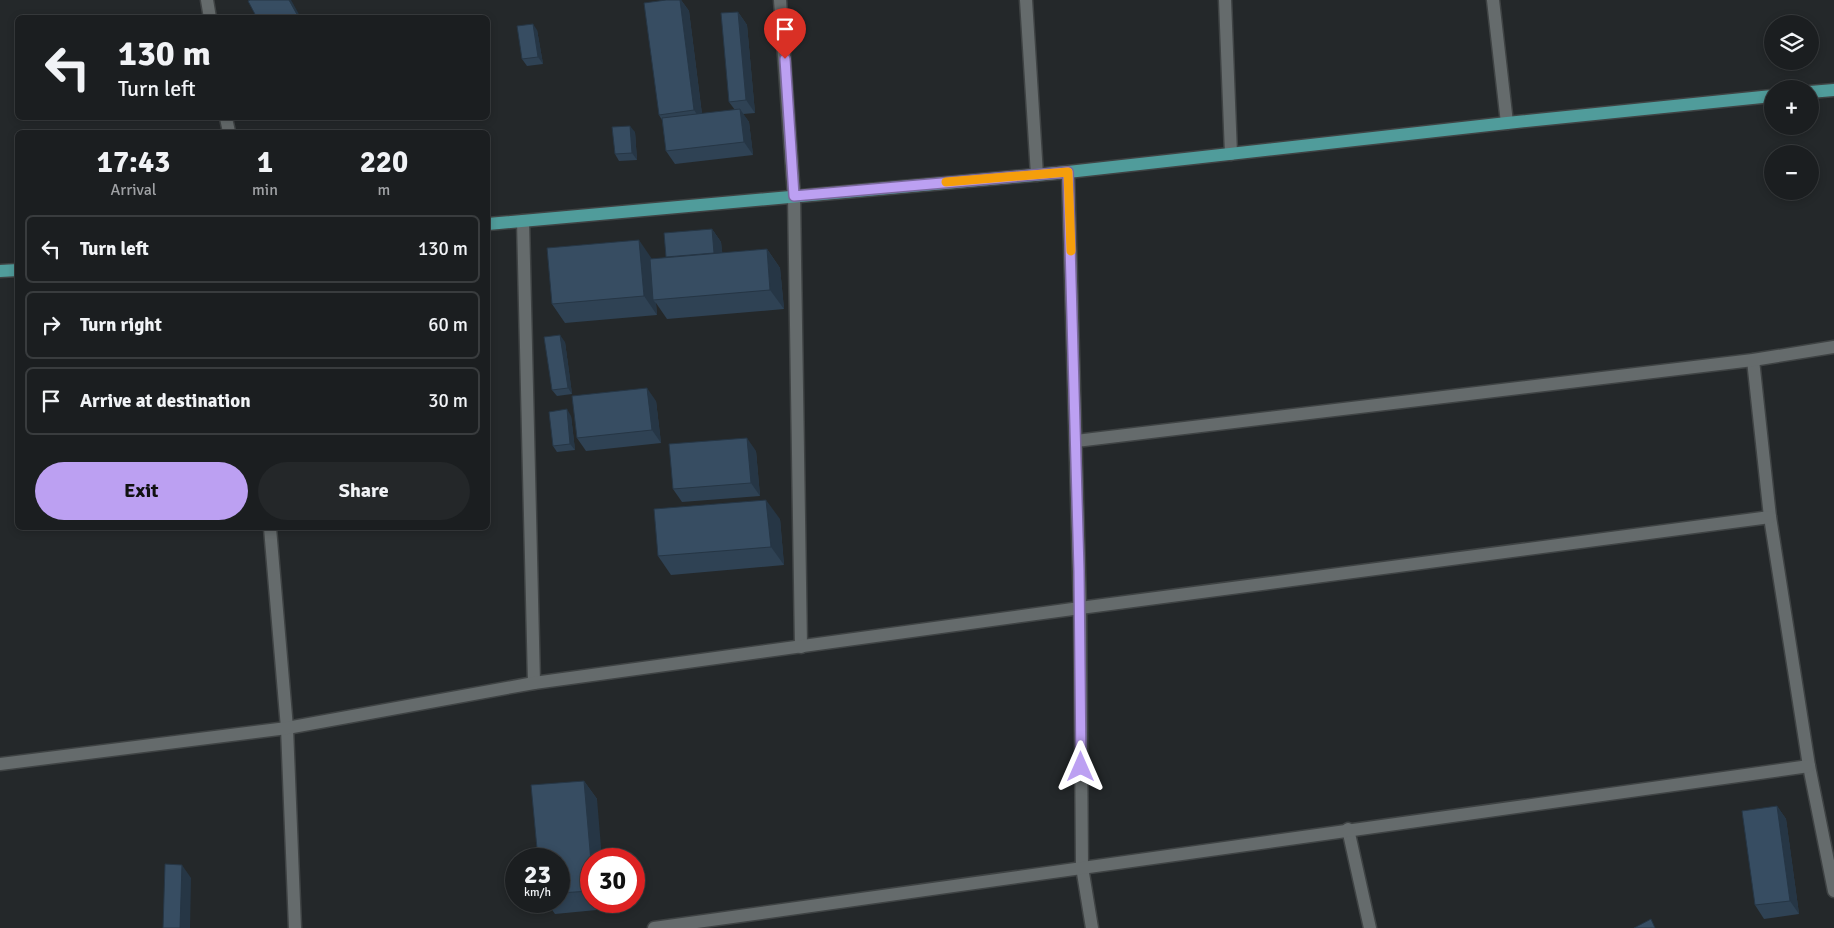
<!DOCTYPE html>
<html lang="en">
<head>
<meta charset="utf-8">
<style>
	:root { --surface:#1b1e20; --page:#242729; --text:#f1f3f6; --muted:#a0a2a5; --line:#393c3e; --accent:#bca0f2 }
	body { margin:0; font-family:Signika,sans-serif; background:var(--page); color:var(--text); height:100vh; display:flex; flex-direction:column; font-size:19px; white-space:nowrap }
	* { box-sizing:border-box; margin:0 }
	p { font-size:16px; color:var(--muted) }
	.icon { flex:none; width:28px; height:28px; fill:none; stroke:currentColor; stroke-width:2; stroke-linecap:round; stroke-linejoin:round }
	.map { position:relative; flex:1; overflow:hidden }
	.drawer { position:absolute; left:15px; top:130px; width:475px; height:400px; display:flex; flex-direction:column; background:var(--surface); border-radius:8px; box-shadow:0 2px 8px #0003,0 0 0 1px var(--line) }
	.drawer>* { flex:none }
	.guide { position:absolute; left:15px; top:15px; width:475px; height:105px; border-radius:8px; box-shadow:0 2px 8px #0003,0 0 0 1px var(--line); background:#1b1e20; color:var(--text); overflow:hidden }
	.buttons { position:absolute; left:1764px; top:15px; display:grid; gap:10px }
	.buttons a { display:grid; place-items:center; width:55px; height:55px; border-radius:50%; background:var(--surface); box-shadow:0 2px 8px #0003,0 0 0 1px var(--line); font-size:25px }
	.speed { position:absolute; left:505px; top:848px; display:flex; gap:10px; font-size:25px; font-weight:700; text-align:center }
	.speed>* { display:grid; place-content:center; width:65px; height:65px; border-radius:50%; background:var(--surface); box-shadow:0 2px 8px #0003,0 0 0 1px var(--line); line-height:1 }
	.speed small { font-size:12px; font-weight:400 }
	.speed .limit { border:8px solid #d22; background:#fff; color:#111 }
	.pin { position:absolute; display:grid; place-items:center; width:42px; height:42px; color:#fff; margin:-51px -21px; border-radius:50% 50% 50% 0; rotate:-45deg; box-shadow:0 0 5px #0007 }
	.pin .icon { rotate:45deg }
	.me { position:absolute; width:55px; margin:-28px; rotate:0deg; stroke-linejoin:round; filter:drop-shadow(0 0 4px #0008) }
	.turn { display:flex; align-items:center; gap:18px; height:105px; padding:0 20px; font-size:22px }
	.turn .icon { width:65px; height:65px; stroke-width:2.5 }
	.turn b { display:block; font-size:35px; line-height:42px }
	.eta { display:flex; justify-content:space-evenly; align-items:center; height:85px; text-align:center }
	.eta b { font-size:30px; font-weight:700; line-height:35px }
	.action { display:flex; gap:10px; margin-top:auto; padding:10px 20px }
	.action a { flex:1; height:58px; border-radius:30px; background:var(--accent); color:#111; font-size:20px; font-weight:700; line-height:58px; text-align:center }
	.action a+a { background:var(--page); color:var(--text) }
	ul { padding:0; list-style:none }
	li { display:flex; align-items:center; gap:15px; height:68px; margin:0 10px 8px; padding:0 10px; border:2px solid var(--line); border-radius:8px }
	li div { flex:1 }
	li b { display:block; font-size:19px }
	li em { font-style:normal }
	.map>svg:first-child { display:block }
</style>
</head>
<body>
<div class="map">
<svg width="1834" height="928" viewBox="0 0 1834 928">
	<rect width="100%" height="100%" fill="#24282a"/>
	<g fill="none" stroke-linecap="round" stroke-linejoin="round">
		<defs>
			<g id="minor">
				<polyline points="207,0 210,18"/>
				<polyline points="780,0 794,196 801,647"/>
				<polyline points="1026,0 1037,175"/>
				<polyline points="1225,0 1231,154"/>
				<polyline points="1493,0 1507,123"/>
				<polyline points="226,118 229,132"/>
				<polyline points="1068,172 1080,608 1082,867 1092,928"/>
				<polyline points="523,221 534,683"/>
				<polyline points="1753,360 1770,517 1809,766 1834,891"/>
				<polyline points="1076,441 1753,360 1834,347"/>
				<polyline points="270,528 287,728 295,928"/>
				<polyline points="0,764 287,728 534,683 1080,608 1770,517"/>
				<polyline points="1348,829 1370,928"/>
				<polyline points="654,928 1809,766"/>
			</g>
			<g id="major">
				<polyline points="1810,92 1834,90"/>
				<polyline points="488,224 1068,172 1507,123 1772,96"/>
				<polyline points="0,271 18,270"/>
			</g>
		</defs>
		<use href="#minor" stroke="#3f4344" stroke-width="15"/>
		<use href="#major" stroke="#3f4344" stroke-width="15"/>
		<use href="#minor" stroke="#656b6c" stroke-width="12"/>
		<use href="#major" stroke="#509c9b" stroke-width="12"/>
	</g>
	<g fill="#2f4254">
		<polygon points="666,0 681,0 689,11 702,114 735,110 729,102 738,12 747,25 755,113 743,114 749,122 753,155 675,164 666,151 662,120 659,115"/>
		<polygon points="537,30 543,64 527,66 522,59"/>
		<polygon points="635,132 637,160 619,161 615,154"/>
		<polygon points="712,229 721,242 722,253 767,249 780,268 784,309 667,319 656,303 657,315 565,323 552,304 652,259 666,258"/>
		<polygon points="565,342 572,394 557,396 552,390"/>
		<polygon points="656,401 661,443 586,451 577,438"/>
		<polygon points="571,416 575,450 557,452 553,446"/>
		<polygon points="756,451 760,496 682,502 673,489"/>
		<polygon points="780,519 784,565 671,575 658,556"/>
		<polygon points="584,781 597,799 591,859 591,901 606,901 607,909 555,914 546,901 559,901 559,859"/>
		<polygon points="1777,806 1786,819 1799,914 1764,919 1755,905"/>
	</g>
	<g fill="#263645">
		<polygon points="289,0 291,0 301,18 299,18"/>
		<polygon points="680,0 681,0 689,11 703,123 694,110"/>
		<polygon points="738,12 747,25 755,113 746,100"/>
		<polygon points="533,24 537,30 543,64 538,57"/>
		<polygon points="740,109 749,122 753,155 744,142"/>
		<polygon points="630,126 635,132 637,160 632,153"/>
		<polygon points="712,229 721,242 724,266 714,253"/>
		<polygon points="639,240 652,259 653,300 656,303 657,315 644,296"/>
		<polygon points="767,249 780,268 784,309 770,290"/>
		<polygon points="560,335 565,342 572,394 568,388"/>
		<polygon points="647,388 656,401 661,443 652,430"/>
		<polygon points="567,409 571,416 575,450 570,444"/>
		<polygon points="747,438 756,451 760,496 751,483"/>
		<polygon points="766,500 780,519 784,565 771,547"/>
		<polygon points="584,781 597,799 602,859 591,859"/>
		<polygon points="1777,806 1786,819 1799,914 1790,901"/>
		<polygon points="182,865 191,878 190,928 180,928"/>
		<polygon points="601,901 606,901 607,909"/>
	</g>
	<g fill="#374d62" stroke="#263645">
		<polygon points="250,0 289,0 299,18 257,18 248,1"/>
		<polygon points="666,0 680,0 694,110 659,115 644,3"/>
		<polygon points="738,12 746,100 729,102 721,13"/>
		<polygon points="533,24 538,57 522,59 517,26"/>
		<polygon points="740,109 744,142 666,151 662,118"/>
		<polygon points="630,126 632,153 615,154 612,127"/>
		<polygon points="712,229 714,253 666,257 664,233"/>
		<polygon points="639,240 644,296 552,304 547,248"/>
		<polygon points="767,249 770,290 653,300 650,259"/>
		<polygon points="560,335 568,388 552,390 544,337"/>
		<polygon points="647,388 652,430 577,438 572,396"/>
		<polygon points="567,409 570,444 553,446 549,412"/>
		<polygon points="747,438 751,483 673,489 669,444"/>
		<polygon points="766,500 771,547 658,556 654,509"/>
		<polygon points="584,781 591,862 591,891 559,893 559,859 538,859 531,785"/>
		<polygon points="1777,806 1790,901 1755,905 1742,811"/>
		<polygon points="165,864 182,865 180,928 163,928"/>
		<polygon points="1651,919 1655,928 1634,928"/>
	</g>
	<g fill="none" stroke-linecap="round" stroke-linejoin="round">
		<defs>
			<polyline id="route" points="785,59 794,196 1068,172 1079,571 1081,767"/>
		</defs>
		<use href="#route" stroke="#7a689d" stroke-width="12"/>
		<use href="#route" stroke="#bca0f2" stroke-width="9"/>
		<polyline stroke="#f59e0b" stroke-width="9" points="946,182 1068,172 1071,251"/>
	</g>
</svg>
<div class="buttons">
<a><svg class="icon" aria-label="layers" viewBox="0 0 24 24"><path d="M12 4l9 5-9 5-9-5zM3 14l9 5 9-5"/></svg></a>
<a>+</a>
<a>−</a>
</div>
<div class="speed"><div>23<small>km/h</small></div><div class="limit">30</div></div>
<div class="pin" style="left:785px;top:59px;background:#d93025"><svg class="icon" aria-label="arrive" viewBox="0 0 24 24"><path d="M6 21V4h12l-3 4 3 4H6"/></svg></div>
<svg class="me" style="left:1081px;top:767px" viewBox="-20 -20 40 40"><path d="M0-17L14 15 0 8-14 15z" fill="#bca0f2" stroke="#fff" stroke-width="4"/></svg>
<div class="guide">
<div class="turn"><svg class="icon" aria-label="left" viewBox="0 0 24 24"><path d="M17 20v-9H6M10 6l-5 5 5 5"/></svg><div><b>130 m</b>Turn left</div></div>
</div>
<section class="drawer">
<div class="eta">
<div><b>17:43</b><p>Arrival</p></div>
<div><b>1</b><p>min</p></div>
<div><b>220</b><p>m</p></div>
</div>
<ul>
<li><svg class="icon" aria-label="left" viewBox="0 0 24 24"><path d="M17 20v-9H6M10 6l-5 5 5 5"/></svg><div><b>Turn left</b></div><em>130 m</em></li>
<li><svg class="icon" aria-label="right" viewBox="0 0 24 24"><path d="M7 20v-9h11M14 6l5 5-5 5"/></svg><div><b>Turn right</b></div><em>60 m</em></li>
<li><svg class="icon" aria-label="arrive" viewBox="0 0 24 24"><path d="M6 21V4h12l-3 4 3 4H6"/></svg><div><b>Arrive at destination</b></div><em>30 m</em></li>
</ul>
<div class="action"><a>Exit</a><a>Share</a></div>
</section>
</div>
</body>
</html>
